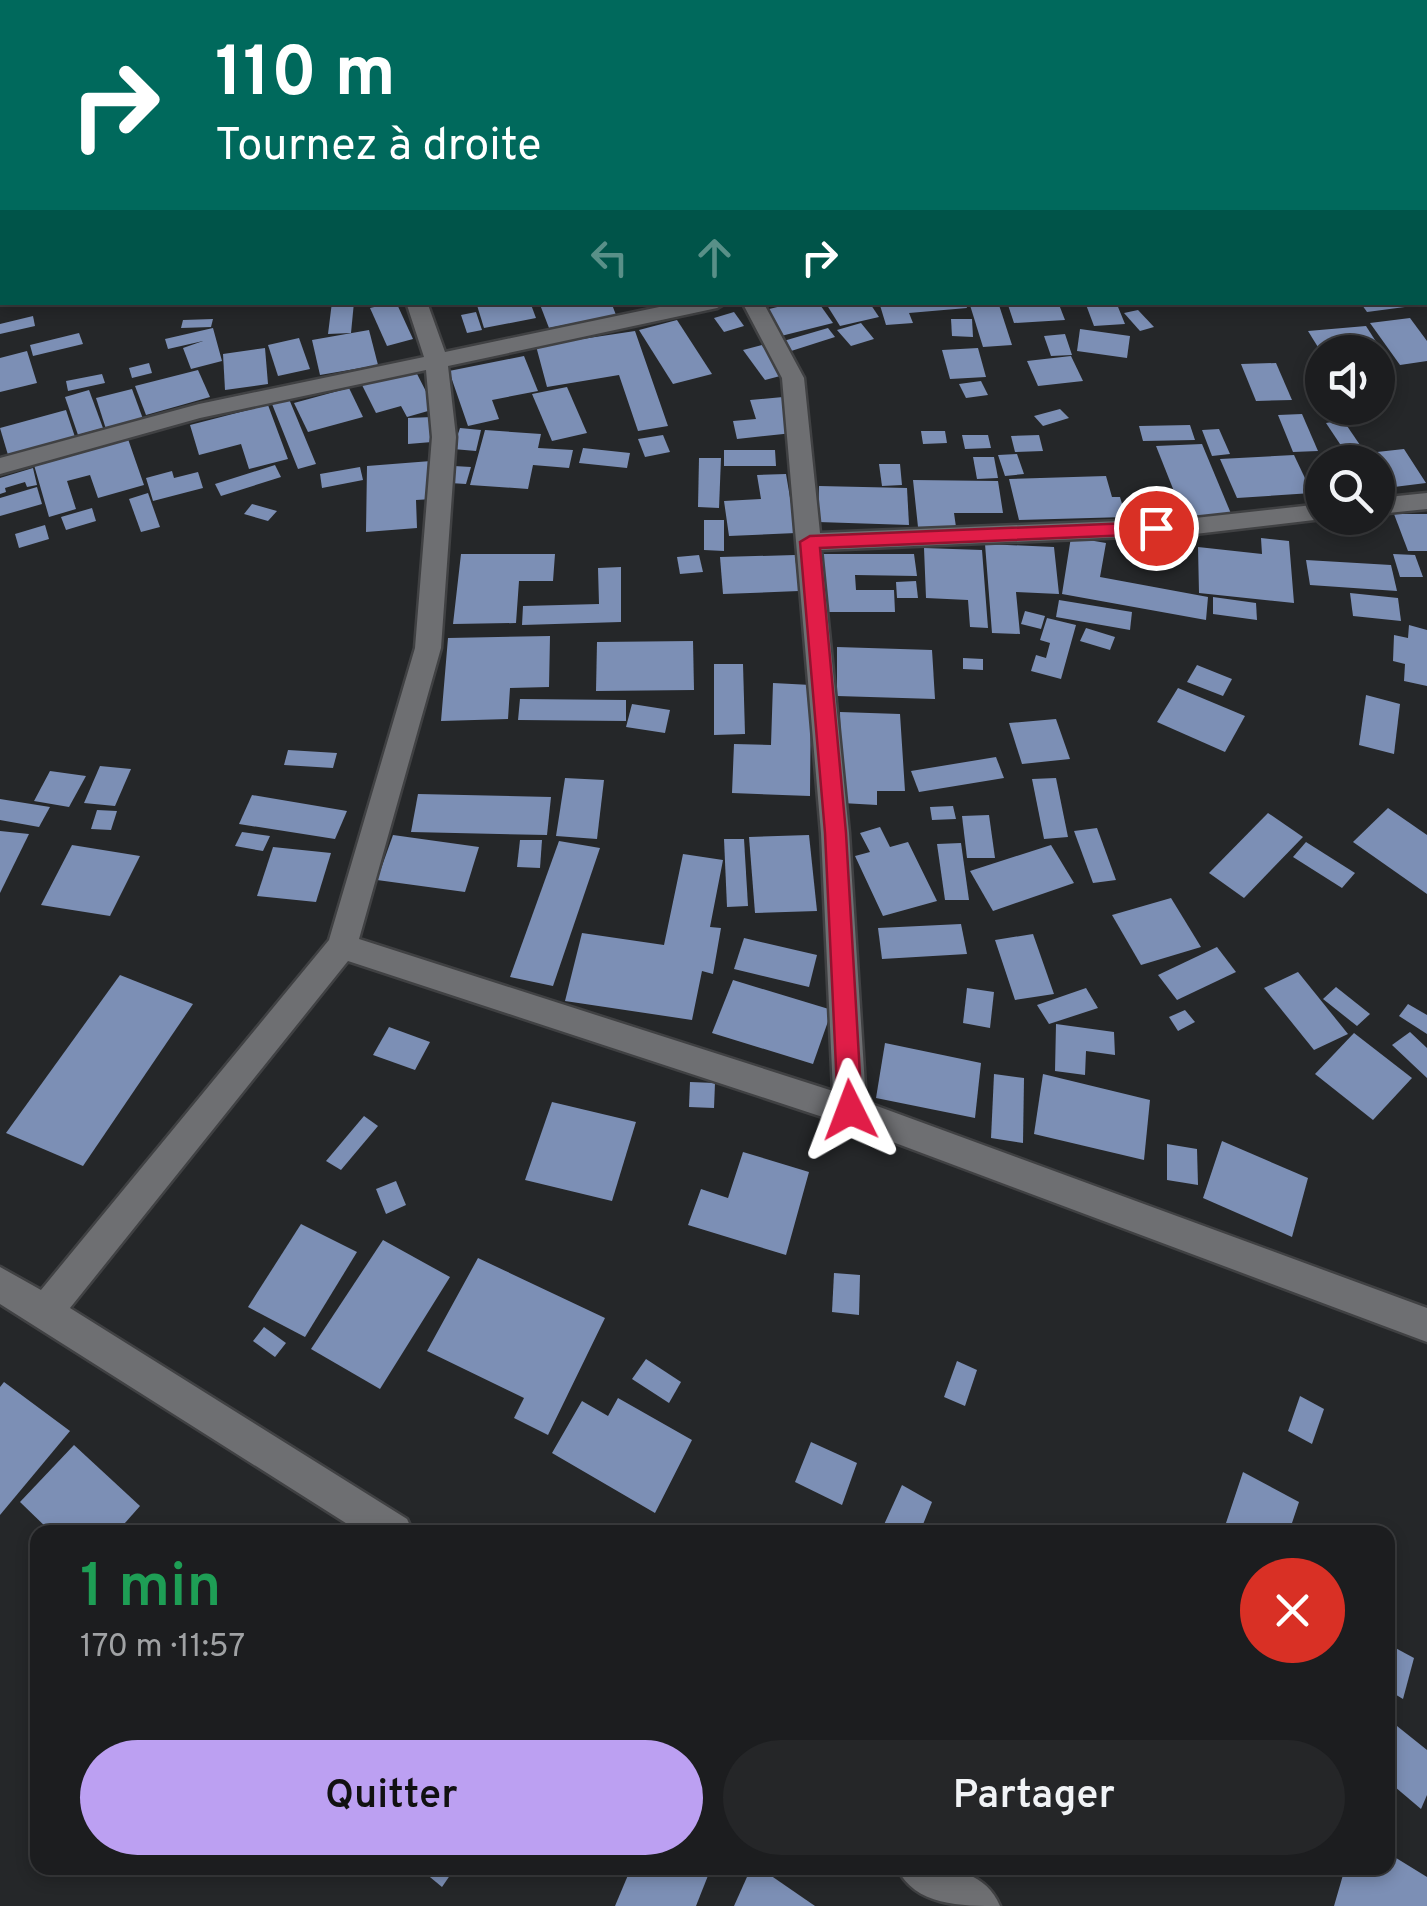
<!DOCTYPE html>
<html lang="fr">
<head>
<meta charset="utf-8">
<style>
	:root { --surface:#1c1d1f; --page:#252628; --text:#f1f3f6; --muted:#a0a2a4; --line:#3a3b3d; --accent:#bca0f2 }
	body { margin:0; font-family:Overpass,sans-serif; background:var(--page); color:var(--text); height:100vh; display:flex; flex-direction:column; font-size:38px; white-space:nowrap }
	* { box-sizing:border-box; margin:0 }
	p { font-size:32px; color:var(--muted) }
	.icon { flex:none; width:55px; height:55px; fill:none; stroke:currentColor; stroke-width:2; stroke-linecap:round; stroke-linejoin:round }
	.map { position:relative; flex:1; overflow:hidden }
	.panel { position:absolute; left:30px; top:1525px; width:1365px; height:350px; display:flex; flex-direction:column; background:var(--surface); border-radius:20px; box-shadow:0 5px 15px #0003,0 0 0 2px var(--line) }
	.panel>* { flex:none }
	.banner { position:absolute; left:0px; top:0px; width:1428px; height:305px; box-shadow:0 5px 15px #0003,0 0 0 2px var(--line); background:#00695c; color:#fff; overflow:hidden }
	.buttons { position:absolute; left:1305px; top:335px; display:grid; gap:20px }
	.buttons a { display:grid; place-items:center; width:90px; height:90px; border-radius:50%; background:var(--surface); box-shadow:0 5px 15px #0003,0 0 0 2px var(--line); font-size:50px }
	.pin { position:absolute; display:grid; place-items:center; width:85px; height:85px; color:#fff; margin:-42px; border:5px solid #fff; border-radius:50%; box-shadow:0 2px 10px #0007 }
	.me { position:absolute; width:110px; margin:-55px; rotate:357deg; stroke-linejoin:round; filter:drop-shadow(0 0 8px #0008) }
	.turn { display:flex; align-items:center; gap:35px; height:210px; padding:0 50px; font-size:45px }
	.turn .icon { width:130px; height:130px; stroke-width:2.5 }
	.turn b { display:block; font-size:70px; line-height:85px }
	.lanes { display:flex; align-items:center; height:95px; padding:0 50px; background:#0003; justify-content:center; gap:50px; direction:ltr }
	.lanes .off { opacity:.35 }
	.round { display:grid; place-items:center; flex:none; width:105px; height:105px; border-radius:52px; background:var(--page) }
	.overview { display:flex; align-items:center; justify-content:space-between; height:170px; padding:0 50px }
	h1 { font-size:60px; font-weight:600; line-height:75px; color:#1e9e55 }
	.action { display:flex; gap:20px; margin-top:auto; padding:20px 50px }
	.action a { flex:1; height:115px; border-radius:60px; background:var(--accent); color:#111; font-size:40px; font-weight:600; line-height:115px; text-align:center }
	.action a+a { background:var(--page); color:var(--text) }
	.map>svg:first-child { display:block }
</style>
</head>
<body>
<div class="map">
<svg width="1427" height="1906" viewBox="0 0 1427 1906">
	<rect width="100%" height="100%" fill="#252729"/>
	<g fill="#7c8fb5">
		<polygon points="332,302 354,302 351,333 328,334"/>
		<polygon points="396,302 413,339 387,346 370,308"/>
		<polygon points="476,302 530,302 536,318 484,328"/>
		<polygon points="539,302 611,302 616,315 549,328"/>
		<polygon points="798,302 818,302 833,323 777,337 761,311"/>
		<polygon points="825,302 869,302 879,317 840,326"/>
		<polygon points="879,302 965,302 967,308 909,313 913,323 886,325"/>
		<polygon points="969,302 998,302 1012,345 983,347"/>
		<polygon points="1007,302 1058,302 1065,320 1014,323"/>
		<polygon points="1085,302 1116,302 1125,324 1094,326"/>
		<polygon points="1360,302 1420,302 1420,305 1367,312"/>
		<polygon points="1138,310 1154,327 1140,331 1124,313"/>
		<polygon points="476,312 482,330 467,333 461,315"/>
		<polygon points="734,312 744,326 724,332 714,318"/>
		<polygon points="33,316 35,326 0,334 0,324"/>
		<polygon points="1410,318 1427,341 1427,361 1400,365 1370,323"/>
		<polygon points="213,319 211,327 181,328 183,320"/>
		<polygon points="951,319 972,319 973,337 952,336"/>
		<polygon points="677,320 712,374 673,384 639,330"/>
		<polygon points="861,323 874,339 851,346 837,330"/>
		<polygon points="1366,326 1382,351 1321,352 1308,331"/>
		<polygon points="213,328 222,361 191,369 183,348 203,341 168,349 165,339"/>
		<polygon points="828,328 835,337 788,352 780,342"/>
		<polygon points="1080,329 1130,336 1127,358 1077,351"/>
		<polygon points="369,330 378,365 320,375 312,340"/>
		<polygon points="635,331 668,426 638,431 619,375 547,387 536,346"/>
		<polygon points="79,333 83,344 33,356 30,345"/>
		<polygon points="1065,334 1072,355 1051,356 1044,336"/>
		<polygon points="299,338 310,369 278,376 268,345"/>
		<polygon points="762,345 784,375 765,380 743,350"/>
		<polygon points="265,348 268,384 225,390 223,354"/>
		<polygon points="978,348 986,377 950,379 942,350"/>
		<polygon points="27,351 37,383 0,392 0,358"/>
		<polygon points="524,356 538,391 492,400 499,419 468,426 449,371"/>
		<polygon points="1071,356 1083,381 1038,386 1027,361"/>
		<polygon points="149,363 152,373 132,378 129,368"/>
		<polygon points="1276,363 1292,400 1256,401 1241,364"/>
		<polygon points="198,370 210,397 146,415 135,386"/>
		<polygon points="415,370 435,409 407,417 401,406 376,413 362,385"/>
		<polygon points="102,374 105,383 68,391 66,381"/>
		<polygon points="981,381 988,395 966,398 959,384"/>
		<polygon points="567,387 587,433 552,441 532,394"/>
		<polygon points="349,388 363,417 308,432 294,403"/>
		<polygon points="132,389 143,419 106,429 96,398"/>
		<polygon points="89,390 103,428 78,435 65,397"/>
		<polygon points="783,397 793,433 737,439 733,421 756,419 750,400"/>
		<polygon points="289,399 316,464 298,469 272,404"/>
		<polygon points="268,405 288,459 249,469 241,444 199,455 190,425"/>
		<polygon points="1326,408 1354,408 1358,416 1330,417"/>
		<polygon points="1060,409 1069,418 1043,426 1034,416"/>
		<polygon points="66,410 75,437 8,455 0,428"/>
		<polygon points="1302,414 1318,451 1293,452 1278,415"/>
		<polygon points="432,417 432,442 408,444 408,418"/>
		<polygon points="1343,420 1362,448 1344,450 1326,423"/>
		<polygon points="1190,425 1195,440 1143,441 1139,426"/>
		<polygon points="460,428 481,430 476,451 453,449"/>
		<polygon points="1219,429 1230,454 1212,456 1202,430"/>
		<polygon points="485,430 541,434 538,448 573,450 569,468 533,465 528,489 470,485"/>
		<polygon points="921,431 945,431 947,443 923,444"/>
		<polygon points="663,435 670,452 645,457 638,439"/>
		<polygon points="962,435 988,435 991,448 965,449"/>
		<polygon points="1039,435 1043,451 1015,452 1011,436"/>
		<polygon points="128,439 144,485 98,498 90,475 67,481 76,509 49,517 34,465"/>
		<polygon points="1202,444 1232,516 1185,519 1156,446"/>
		<polygon points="583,448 630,453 627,468 579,463"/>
		<polygon points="1404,449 1426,483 1378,489 1378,462 1354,462 1350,455"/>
		<polygon points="724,450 775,450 776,466 724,466"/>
		<polygon points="1017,454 1024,474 1005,476 998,455"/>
		<polygon points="1294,455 1312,493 1237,498 1220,459"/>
		<polygon points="973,457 994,457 998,478 977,479"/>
		<polygon points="699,458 721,458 719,508 698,507"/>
		<polygon points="431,461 432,499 416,500 417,528 366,532 367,466"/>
		<polygon points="879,464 900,464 902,485 882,486"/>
		<polygon points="275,465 281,477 221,496 215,484"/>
		<polygon points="454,466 471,467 466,484 450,483"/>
		<polygon points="360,467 363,480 322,488 320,474"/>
		<polygon points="33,468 37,485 27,487 25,482 5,488 6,492 0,494 0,478"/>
		<polygon points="172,471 174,478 198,472 203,488 153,501 146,478"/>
		<polygon points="786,474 796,533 729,536 724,501 761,499 757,475"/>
		<polygon points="1106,476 1112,497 1120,497 1126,517 1019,520 1009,479"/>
		<polygon points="913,480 998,481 1003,513 954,513 956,527 918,527"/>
		<polygon points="819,486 907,488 909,525 818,522"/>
		<polygon points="37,487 42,504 0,516 0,498"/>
		<polygon points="148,493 160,527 141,532 129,499"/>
		<polygon points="252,504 277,511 268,521 244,514"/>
		<polygon points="92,508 96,521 66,530 61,517"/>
		<polygon points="1394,514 1427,514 1427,551 1408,551"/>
		<polygon points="704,520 724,520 724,551 704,550"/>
		<polygon points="45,525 49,539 19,548 15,534"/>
		<polygon points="1071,537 1106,543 1100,577 1208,597 1206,620 1062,594"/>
		<polygon points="1261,538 1289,541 1294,603 1199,593 1198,547 1262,554"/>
		<polygon points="985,544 1054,547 1059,594 1016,592 1020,634 992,633"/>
		<polygon points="924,548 982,550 988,628 970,627 968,600 926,598"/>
		<polygon points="461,554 555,554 553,581 519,581 516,623 453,624"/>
		<polygon points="819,554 914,554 917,576 855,575 856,590 894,590 895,612 823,612"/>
		<polygon points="1393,554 1415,555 1423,577 1400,577"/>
		<polygon points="699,555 703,572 680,574 677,557"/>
		<polygon points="795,555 799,591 723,594 720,557"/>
		<polygon points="1306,560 1391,565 1397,591 1310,585"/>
		<polygon points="621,567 621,622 522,625 523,606 599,604 598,568"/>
		<polygon points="916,581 918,598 897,598 896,582"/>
		<polygon points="1350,593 1398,598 1401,621 1353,616"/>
		<polygon points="1213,597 1256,603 1257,620 1213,614"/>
		<polygon points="1059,600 1132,612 1130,630 1056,617"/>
		<polygon points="1025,611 1045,616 1041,629 1021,624"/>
		<polygon points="1047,618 1076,625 1061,679 1031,671 1036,655 1046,658 1050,643 1040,640"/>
		<polygon points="1409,625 1427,630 1427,686 1404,681 1405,664 1393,661 1394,635 1408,638"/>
		<polygon points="1086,628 1115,637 1110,650 1080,641"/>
		<polygon points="550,636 549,687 510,688 508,719 441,721 448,638"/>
		<polygon points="693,641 694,690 596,691 597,642"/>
		<polygon points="837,647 932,650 935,699 837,696"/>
		<polygon points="963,658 983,659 983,670 963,669"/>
		<polygon points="714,664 743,664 745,734 714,735"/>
		<polygon points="1197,665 1232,679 1223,696 1187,682"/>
		<polygon points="773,683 811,685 810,796 732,793 734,744 771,745"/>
		<polygon points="1178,688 1245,716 1225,752 1157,722"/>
		<polygon points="1366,695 1400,704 1394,754 1359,745"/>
		<polygon points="520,699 626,700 626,721 518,720"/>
		<polygon points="632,704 670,710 665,733 626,727"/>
		<polygon points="840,712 900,714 905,791 877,791 877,805 842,803"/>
		<polygon points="1056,719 1070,759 1022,764 1009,723"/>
		<polygon points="288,750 337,753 333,768 284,765"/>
		<polygon points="996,757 1004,778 919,792 911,771"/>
		<polygon points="100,766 131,769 115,806 84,803"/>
		<polygon points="50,771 86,776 69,807 34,801"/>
		<polygon points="565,778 604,780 597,839 556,836"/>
		<polygon points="1056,778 1068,837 1044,839 1032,779"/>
		<polygon points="418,794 551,797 547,835 411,832"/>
		<polygon points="252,795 347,811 335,839 239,824"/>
		<polygon points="0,799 50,807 39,827 0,820"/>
		<polygon points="953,806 956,819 932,820 930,807"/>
		<polygon points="1388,808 1427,835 1427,894 1353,842"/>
		<polygon points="97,810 117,811 111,830 91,829"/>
		<polygon points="1268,813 1303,837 1244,898 1209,873"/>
		<polygon points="989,815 995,858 967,858 962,816"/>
		<polygon points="880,827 890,847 908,842 937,901 883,916 855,856 870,852 860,833"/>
		<polygon points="1097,828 1116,880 1093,883 1074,831"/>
		<polygon points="0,831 29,834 0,893"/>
		<polygon points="242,832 270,836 263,851 235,846"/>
		<polygon points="393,835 479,847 465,892 377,880"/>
		<polygon points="809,835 817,911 755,913 749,837"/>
		<polygon points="724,839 744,839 748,906 727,907"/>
		<polygon points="520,840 542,840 540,868 517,867"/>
		<polygon points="559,841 600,848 553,986 510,977"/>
		<polygon points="1306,842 1355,873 1342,888 1293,857"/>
		<polygon points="961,843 969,900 945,900 937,844"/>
		<polygon points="72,845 140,856 110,916 41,905"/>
		<polygon points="1051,845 1074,883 993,911 970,871"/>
		<polygon points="273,847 331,853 316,902 257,896"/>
		<polygon points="683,854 723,860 710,927 721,928 713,974 702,971 692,1020 565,1001 582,933 664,945"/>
		<polygon points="1171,898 1201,947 1141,965 1112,915"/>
		<polygon points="961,924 967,954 882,959 878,928"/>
		<polygon points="1033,934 1054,994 1015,1000 995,940"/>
		<polygon points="744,938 817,955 809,987 734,969"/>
		<polygon points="1217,947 1236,972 1177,1000 1158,975"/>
		<polygon points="1298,972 1348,1034 1314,1050 1264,988"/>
		<polygon points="120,975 193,1004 83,1166 6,1133"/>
		<polygon points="733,980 832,1010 813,1064 712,1033"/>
		<polygon points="1336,987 1370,1014 1357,1026 1323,999"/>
		<polygon points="967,988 994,992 990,1028 963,1023"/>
		<polygon points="1086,988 1098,1008 1049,1024 1037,1005"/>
		<polygon points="1408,1004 1427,1015 1427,1034 1399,1016"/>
		<polygon points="1185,1010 1195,1022 1178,1031 1169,1017"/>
		<polygon points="1056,1024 1114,1032 1115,1055 1086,1051 1085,1075 1055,1071"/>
		<polygon points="389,1027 430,1042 415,1070 373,1055"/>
		<polygon points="1410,1032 1427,1048 1427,1078 1392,1045"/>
		<polygon points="1354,1033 1412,1078 1373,1120 1315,1074"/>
		<polygon points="885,1043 981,1063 975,1118 876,1098"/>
		<polygon points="994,1074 1024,1078 1023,1143 991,1138"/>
		<polygon points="1043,1074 1150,1100 1144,1160 1034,1134"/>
		<polygon points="690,1082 715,1083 714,1108 689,1107"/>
		<polygon points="552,1102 636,1122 612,1201 525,1180"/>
		<polygon points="364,1116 378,1126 341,1170 326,1161"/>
		<polygon points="1222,1141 1308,1178 1292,1237 1203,1198"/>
		<polygon points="1167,1144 1197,1149 1198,1185 1167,1180"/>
		<polygon points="743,1152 809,1172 786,1255 688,1225 701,1189 728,1198"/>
		<polygon points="396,1181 406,1205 386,1214 376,1189"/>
		<polygon points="301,1224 357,1252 305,1337 248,1307"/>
		<polygon points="383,1240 450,1277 380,1389 311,1349"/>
		<polygon points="478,1258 605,1318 548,1435 514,1418 524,1398 427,1351"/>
		<polygon points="834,1273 860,1275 859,1315 832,1312"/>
		<polygon points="264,1327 286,1343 275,1357 253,1341"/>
		<polygon points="646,1359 681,1382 669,1403 632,1379"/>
		<polygon points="957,1361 977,1370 965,1406 944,1397"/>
		<polygon points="4,1382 70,1431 0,1515 0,1387"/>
		<polygon points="1300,1396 1324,1409 1312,1444 1288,1431"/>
		<polygon points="618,1398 692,1440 655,1513 552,1453 582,1401 608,1416"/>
		<polygon points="811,1442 857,1463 842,1505 795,1482"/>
		<polygon points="74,1445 140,1506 117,1532 51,1532 20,1502"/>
		<polygon points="1243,1472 1299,1502 1289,1532 1223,1532"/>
		<polygon points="902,1485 932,1502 920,1532 889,1532 882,1529"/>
		<polygon points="1388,1644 1414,1658 1403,1699 1388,1690"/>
		<polygon points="1397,1726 1427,1750 1427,1795 1421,1809 1388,1781 1388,1745"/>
		<polygon points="1388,1853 1427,1877 1427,1906 1334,1906 1345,1868 1388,1868"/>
		<polygon points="419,1868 455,1868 442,1887"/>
		<polygon points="631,1868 711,1868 696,1906 615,1906"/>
		<polygon points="751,1868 760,1868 815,1906 734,1906"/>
	</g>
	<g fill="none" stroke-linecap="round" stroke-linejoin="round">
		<defs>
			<g id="minor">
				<polygon points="406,302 427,302 445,352 683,302 727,302 717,308 448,366 456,437 441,648 359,939 833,1091 821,833 782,378 742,302 763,302 804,378 820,533 1195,518 1322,504 1322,518 1331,518 1195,534 821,550 849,833 866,1102 1427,1308 1427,1342 850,1126 348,961 70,1308 407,1519 413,1532 360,1532 0,1304 0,1267 41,1290 329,940 415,648 432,437 426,370 200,418 0,474 0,458 199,404 424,357"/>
				<polygon points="1427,493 1427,509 1378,514 1378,498"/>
				<path d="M897,1868c38,-2 86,-3 103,38 -39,0 -85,0 -103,-38z"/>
			</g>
		</defs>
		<use href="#minor" stroke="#404143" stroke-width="5"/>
		<use href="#minor" fill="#6e6f72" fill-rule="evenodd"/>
	</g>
	<polygon fill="#e11d48" stroke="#92132f" stroke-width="2.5" points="1156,522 1165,528 1156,534 820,548 846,833 862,1110 859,1118 850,1122 842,1118 838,1110 825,833 800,542 810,536"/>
</svg>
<div class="buttons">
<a><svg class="icon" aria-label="sound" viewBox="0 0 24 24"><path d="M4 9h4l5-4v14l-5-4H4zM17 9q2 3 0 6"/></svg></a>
<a><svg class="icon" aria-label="search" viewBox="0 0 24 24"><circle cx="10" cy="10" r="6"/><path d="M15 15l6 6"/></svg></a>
</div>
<div class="pin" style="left:1156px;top:528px;background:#d93025"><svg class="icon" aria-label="arrive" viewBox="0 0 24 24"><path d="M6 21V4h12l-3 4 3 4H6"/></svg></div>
<svg class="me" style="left:850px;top:1110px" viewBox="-20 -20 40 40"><path d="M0-17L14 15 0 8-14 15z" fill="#e11d48" stroke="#fff" stroke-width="4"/></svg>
<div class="banner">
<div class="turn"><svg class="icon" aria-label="right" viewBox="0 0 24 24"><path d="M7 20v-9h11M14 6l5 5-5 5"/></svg><div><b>110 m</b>Tournez à droite</div></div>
<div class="lanes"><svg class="icon off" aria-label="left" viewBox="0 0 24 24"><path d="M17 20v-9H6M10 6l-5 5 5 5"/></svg><svg class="icon off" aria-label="ahead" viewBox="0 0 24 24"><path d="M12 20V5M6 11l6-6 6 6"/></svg><svg class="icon" aria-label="right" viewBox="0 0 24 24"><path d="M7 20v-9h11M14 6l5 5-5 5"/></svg></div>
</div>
<section class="panel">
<div class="overview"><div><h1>1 min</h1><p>170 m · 11:57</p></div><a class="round" style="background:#d93025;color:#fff"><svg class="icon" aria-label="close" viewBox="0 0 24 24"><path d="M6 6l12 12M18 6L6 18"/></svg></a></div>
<div class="action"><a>Quitter</a><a>Partager</a></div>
</section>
</div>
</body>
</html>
